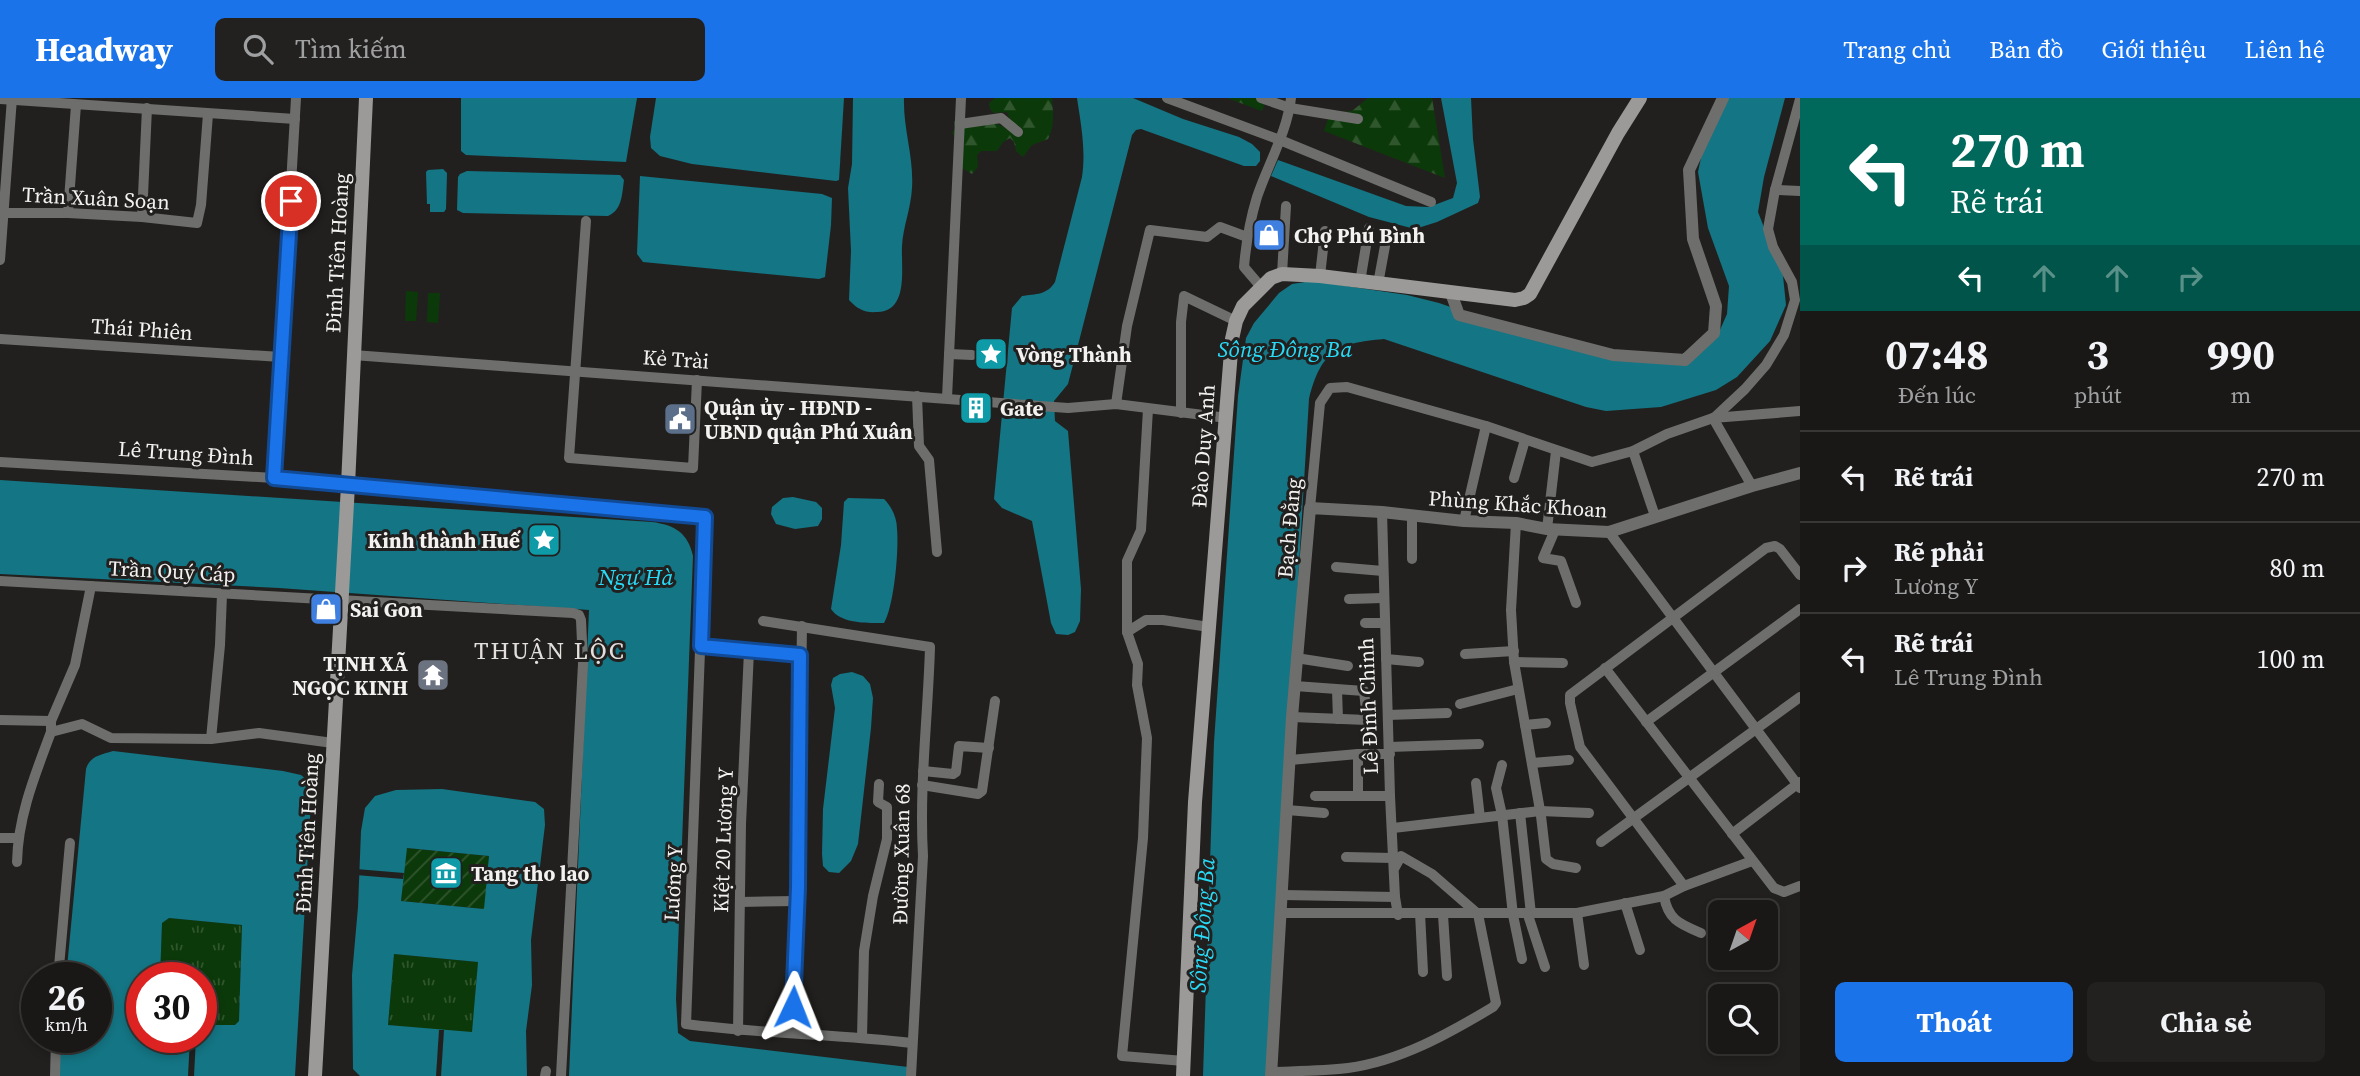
<!DOCTYPE html>
<html lang="vi">
<head>
<meta charset="utf-8">
<style>
	:root { --surface:#1a1816; --page:#23211f; --text:#f1f3f6; --muted:#9fa0a1; --line:#383735; --accent:#1a73e8 }
	body { margin:0; font-family:"Source Serif 4",serif; background:var(--page); color:var(--text); height:100vh; display:flex; flex-direction:column; font-size:26px; white-space:nowrap }
	* { box-sizing:border-box; margin:0 }
	p { font-size:23px; color:var(--muted) }
	.icon { flex:none; width:38px; height:38px; fill:none; stroke:currentColor; stroke-width:2; stroke-linecap:round; stroke-linejoin:round }
	.map { position:relative; flex:1; overflow:hidden }
	.sheet { display:flex; flex-direction:column; background:var(--surface); width:560px }
	.sheet>* { flex:none }
	.hud { background:#00695c; color:#fff; overflow:hidden }
	.needle { width:46px; rotate:40deg }
	.fabs { position:absolute; left:1708px; top:802px; display:grid; gap:14px }
	.fabs a { display:grid; place-items:center; width:70px; height:70px; border-radius:10px; background:var(--surface); box-shadow:0 4px 10px #0003,0 0 0 2px var(--line); font-size:35px }
	.speed { position:absolute; left:21px; top:864px; display:flex; gap:14px; font-size:35px; font-weight:700; text-align:center }
	.speed>* { display:grid; place-content:center; width:91px; height:91px; border-radius:50%; background:var(--surface); box-shadow:0 4px 10px #0003,0 0 0 2px var(--line); line-height:1 }
	.speed small { font-size:18px; font-weight:400 }
	.speed .limit { border:10px solid #d22; background:#fff; color:#111 }
	.pin { position:absolute; display:grid; place-items:center; width:60px; height:60px; color:#fff; margin:-30px; border:4px solid #fff; border-radius:50%; box-shadow:0 2px 7px #0007 }
	.me { position:absolute; width:77px; margin:-38px; rotate:2deg; stroke-linejoin:round; filter:drop-shadow(0 0 5px #0008) }
	.turn { display:flex; align-items:center; gap:24px; height:147px; padding:0 35px; font-size:32px }
	.turn .icon { width:91px; height:91px; stroke-width:2.5 }
	.turn b { display:block; font-size:49px; line-height:60px }
	.lanes { display:flex; align-items:center; height:66px; padding:0 35px; background:#0003; justify-content:center; gap:35px; direction:ltr }
	.lanes .off { opacity:.35 }
	.eta { display:flex; justify-content:space-evenly; align-items:center; height:119px; text-align:center }
	.eta b { font-size:42px; font-weight:700; line-height:49px }
	.cta { display:flex; gap:14px; margin-top:auto; padding:14px 35px }
	.cta a { flex:1; height:80px; border-radius:10px; background:var(--accent); color:#fff; font-size:28px; font-weight:700; line-height:80px; text-align:center }
	.cta a+a { background:var(--page); color:var(--text) }
	ul { padding:0; list-style:none }
	li { display:flex; align-items:center; gap:21px; height:91px; padding:0 35px; border-top:2px solid var(--line) }
	li div { flex:1 }
	li b { display:block; font-size:26px }
	li em { font-style:normal }
	header { display:flex; align-items:center; gap:42px; box-sizing:border-box; height:98px; padding:0 35px; background:var(--accent); color:#fff }
	header strong { font-size:33px }
	nav { display:flex; gap:38px; margin-inline-start:auto; font-size:24px }
	.search { width:490px; height:63px; background:var(--page); display:flex; align-items:center; gap:18px; box-sizing:border-box; padding:0 24px; border-radius:10px; color:var(--muted); font-size:26px }
	main { display:flex; flex:1; min-height:0 }
	.map>svg:first-child { display:block }
</style>
</head>
<body>
<header>
<strong>Headway</strong>
<div class="search"><svg class="icon" aria-label="search" viewBox="0 0 24 24"><circle cx="10" cy="10" r="6"/><path d="M15 15l6 6"/></svg>Tìm kiếm</div>
<nav><a>Trang chủ</a><a>Bản đồ</a><a>Giới thiệu</a><a>Liên hệ</a></nav>
</header>
<main>
<div class="map">
<svg width="1800" height="978" viewBox="0 0 1800 978">
	<defs>
		<pattern id="grass-tufts" width="24" height="20" patternUnits="userSpaceOnUse" patternTransform="scale(1.75)"><rect width="24" height="20" fill="#0c390a"/><path d="M3 7l-1-3M5 7V3M7 7l1-3M15 17l-1-3M17 17v-4M19 17l1-3" fill="none" stroke="#30562e"/></pattern>
		<pattern id="forest-firs" width="22" height="20" patternUnits="userSpaceOnUse" patternTransform="scale(1.75)"><rect width="22" height="20" fill="#0c390a"/><path d="M5 1l3.5 6h-7zM16 11l3.5 6h-7z" fill="#30562e"/></pattern>
		<pattern id="garden-furrows" width="10" height="10" patternUnits="userSpaceOnUse" patternTransform="scale(1.75)"><rect width="10" height="10" fill="#0c390a"/><path d="M-1 1l2-2M0 10L10 0M9 11l2-2" fill="none" stroke="#30562e"/></pattern>
	</defs>
	<rect width="100%" height="100%" fill="#22201e"/>
	<g fill="url(#grass-tufts)">
		<polygon points="169,820 242,827 239,923 235,928 201,927 201,880 160,880 162,825"/>
		<polygon points="394,856 478,864 472,935 388,927"/>
	</g>
	<g fill="url(#forest-firs)">
		<path d="M995,0h57c1,14 3,28 -4,41l-16,6 -9,12 -7,-6 -2,-9 -4,-4 -7,4 -6,9h-16l-4,4 1,12 -6,7 -10,-6 -3,-26 -7,-9 3,-5 -1,-7 11,-1 32,4 13,6 2,-5 -5,-13 -13,1 -4,-4 -1,-6z"/>
		<polygon points="1227,0 1267,0 1262,13"/>
		<polygon points="1368,0 1432,0 1445,80 1324,33 1330,15 1352,13"/>
	</g>
	<polygon fill="url(#garden-furrows)" points="406,750 489,758 485,811 401,803"/>
	<g fill="#0c390a">
		<polygon points="406,193 418,194 416,223 405,223"/>
		<polygon points="428,195 440,195 438,225 427,224"/>
	</g>
	<g fill="#147584" fill-rule="evenodd">
		<polygon points="461,0 637,0 626,64 466,57 461,53"/>
		<polygon points="656,0 844,0 839,82 836,83 692,66 660,58 651,50 650,39"/>
		<path d="M853,0h51c-1,31 10,59 8,90 -1,20 -9,39 -10,58 -1,23 7,65 -25,66 -12,1 -20,-3 -28,-12l2,-49 -3,-63 4,-24z"/>
		<path d="M1077,0h56l50,21 56,18 13,7 8,8v9l-4,5h-12l-103,-37 -5,1 -4,5 -64,249 -14,17 1,20 13,10 13,158 -1,32 -5,11 -7,3 -12,-1 -5,-11 -19,-102 -30,-13 -8,-9 18,-191 10,-12c14,-2 25,-1 33,-14l27,-105c4,-27 -1,-52 -5,-79z"/>
		<polygon points="1441,0 1471,0 1473,41 1480,99 1478,105 1437,124 1415,131 1369,119 1271,78 1278,62 1406,108 1429,109 1453,100 1457,85"/>
		<path d="M1724,0h61l-21,79 -6,35 25,64 3,29 -16,36 -33,36 -21,13 -55,17 -55,4 -20,-4 -202,-68c-47,4 -63,12 -75,60l-27,447 -16,230h-63l11,-334 24,-346 8,-58 8,-15 25,-30 13,-9 20,-3 95,14 32,8 87,30 136,29 32,-10 22,-13 11,-25 2,-28 -21,-58 -10,-56 4,-19z"/>
		<polygon points="443,71 447,75 446,111 444,114 430,114 430,106 427,106 426,74 428,72"/>
		<path d="M467,73l153,4 4,5c-2,15 -2,30 -16,36l-145,-3 -6,-3 1,-33 2,-3z"/>
		<polygon points="640,78 822,96 832,100 831,127 825,179 819,181 643,164 637,156"/>
		<path d="M0,382l652,42c23,3 36,11 41,34l-17,443 2,34 12,8 218,26 7,9h-346l20,-466 -310,-22 -279,-14z"/>
		<polygon points="793,399 816,404 822,410 822,421 818,428 795,431 776,426 771,416 772,409 783,400"/>
		<path d="M848,400l36,1c8,8 13,19 13,30 2,21 -3,77 -13,94 -17,0 -43,1 -53,-14l10,-64 3,-43z"/>
		<polygon points="852,574 863,578 870,586 873,600 871,630 858,746 851,763 839,775 829,774 823,768 822,756 823,711 835,610 831,587 833,580 840,576"/>
		<path d="M113,653l170,20 18,4 11,9 -17,292h-236l2,-38h35v-60h-30l20,-209c4,-13 14,-14 27,-18zM169,820l73,7 -3,96 -4,4h-34v13h-59v-60h18l2,-55z"/>
		<path d="M442,691l93,13 9,7 1,16 -14,115 1,45 -6,46 1,45h-167l-7,-7 -1,-94 6,-68 3,-76 4,-23 10,-12 21,-6zM407,750l82,8 -5,53 -83,-8zM394,856l84,8 -6,70 -84,-7z"/>
	</g>
	<g fill="#22201e">
		<polygon points="356,771 404,775 403,781 356,777"/>
		<polygon points="439,932 444,932 441,978 436,978"/>
		<polygon points="190,940 196,940 194,978 188,978"/>
	</g>
	<g fill="none" stroke-linecap="round" stroke-linejoin="round">
		<g stroke="#6e6e6c" stroke-width="10">
			<polyline points="1167,0 1280,42 1431,104"/>
			<polyline points="1261,0 1290,10 1358,21"/>
			<polyline points="0,1 295,21"/>
			<polyline points="960,26 1001,20 1018,34"/>
			<polyline points="1775,92 1800,93"/>
			<polyline points="0,115 68,115 142,119 197,125 201,107 208,16"/>
			<polyline points="68,115 76,7"/>
			<polyline points="142,119 147,10"/>
			<polyline points="586,123 569,360 693,370 697,282"/>
			<polyline points="0,162 12,0"/>
			<polyline points="1282,176 1286,108"/>
			<polyline points="1320,178 1325,133"/>
			<polyline points="1360,184 1369,130"/>
			<polyline points="1378,186 1385,148"/>
			<path d="M1261,189l-17,-20c2,-24 6,-47 13,-70 11,-33 30,-64 34,-99"/>
			<polyline points="0,241 281,259"/>
			<polyline points="949,256 972,257"/>
			<polyline points="353,257 1068,310 1116,306 1227,320"/>
			<polyline points="917,298 919,348 929,362 937,454"/>
			<polyline points="947,300 961,0"/>
			<polyline points="1116,306 1127,228 1150,132 1207,139 1220,129 1247,139"/>
			<polyline points="1148,311 1141,432 1127,463 1127,534 1138,566 1137,587 1147,640 1143,740 1122,958 1184,963"/>
			<polyline points="1181,315 1181,224 1184,198 1236,223"/>
			<polyline points="1713,320 1752,388"/>
			<polyline points="1714,320 1745,291 1766,267 1784,237 1795,202 1792,184 1773,149 1768,131 1775,92 1800,1"/>
			<polyline points="1633,353 1655,418"/>
			<path d="M0,364l274,16 431,39 -19,507c75,10 151,10 226,19"/>
			<polyline points="274,380 296,0"/>
			<polyline points="1514,380 1525,342"/>
			<polyline points="1310,410 1320,305 1330,290 1347,289 1486,328 1592,364 1633,353 1667,336 1713,320 1800,313"/>
			<polyline points="1382,414 1390,698 1395,799 1398,817"/>
			<polyline points="1464,423 1486,328"/>
			<polyline points="1516,425 1511,512 1514,564 1541,718 1546,761 1553,766 1576,770"/>
			<polyline points="1547,431 1556,353"/>
			<polyline points="1555,432 1543,460 1561,463 1576,505"/>
			<polyline points="1609,434 1800,690"/>
			<polyline points="1412,461 1412,418"/>
			<polyline points="1336,469 1383,473"/>
			<polyline points="0,483 573,515 579,517 581,522 583,566 561,978"/>
			<polyline points="1349,501 1383,500"/>
			<path d="M763,523l167,26c-2,70 -11,139 -7,209l-12,220"/>
			<polyline points="1365,525 1383,525"/>
			<polyline points="1127,534 1146,522 1163,522 1209,529"/>
			<polyline points="701,548 800,557"/>
			<polyline points="1465,556 1514,553"/>
			<polyline points="1296,560 1348,568"/>
			<polyline points="1386,561 1419,564"/>
			<polyline points="1514,564 1563,565"/>
			<polyline points="1605,570 1774,790 1784,794 1800,788"/>
			<polyline points="1337,592 1338,621"/>
			<polyline points="1460,606 1518,591"/>
			<polyline points="1388,617 1447,615"/>
			<polyline points="1292,619 1367,622 1364,593 1295,588"/>
			<polyline points="0,622 51,623"/>
			<polyline points="1646,624 1800,511"/>
			<polyline points="1525,627 1546,625"/>
			<polyline points="51,634 82,626 111,640 211,641 259,635 333,645"/>
			<polyline points="211,641 220,547 222,496"/>
			<polyline points="1389,649 1479,646"/>
			<polyline points="1358,656 1358,697"/>
			<polyline points="1290,662 1358,656 1390,656"/>
			<polyline points="1532,665 1569,662"/>
			<polyline points="1502,667 1496,690 1502,717 1513,817 1522,861"/>
			<polyline points="923,673 953,676 956,674 959,648 989,650"/>
			<polyline points="1476,685 1480,720"/>
			<polyline points="922,687 978,696 982,693 995,603"/>
			<polyline points="1315,698 1390,698"/>
			<polyline points="1287,712 1324,715"/>
			<polyline points="1520,715 1531,816"/>
			<polyline points="1393,730 1540,713 1589,715"/>
			<polyline points="1732,736 1800,684"/>
			<polyline points="0,740 17,740"/>
			<polyline points="1601,744 1800,599"/>
			<polyline points="1346,759 1393,760"/>
			<path d="M17,764c1,-46 18,-87 34,-130v-11l24,-56 16,-79"/>
			<polyline points="1684,788 1580,649 1570,605 1570,597 1766,450 1775,448 1780,451 1800,477"/>
			<polyline points="1283,797 1395,799"/>
			<path d="M1664,798c4,24 16,28 37,37"/>
			<polyline points="740,804 797,803"/>
			<polyline points="1625,805 1640,852"/>
			<polyline points="1282,815 1577,815 1664,798 1684,788 1752,763"/>
			<polyline points="1420,815 1423,874"/>
			<polyline points="1577,815 1584,867"/>
			<polyline points="1443,817 1447,878"/>
			<polyline points="1528,817 1545,869"/>
			<polyline points="58,880 70,745"/>
			<polyline points="738,933 741,726 749,553"/>
			<polyline points="793,935 798,790 802,528"/>
			<polyline points="862,939 864,853 873,798 887,741 887,709 878,704 879,686"/>
			<path d="M1271,974c26,-1 52,-1 77,-4 52,-7 100,-34 145,-61l3,-4 -18,-89 -46,-40 -31,-18 -6,11"/>
			<polyline points="55,978 56,940"/>
			<polyline points="545,978 546,973"/>
		</g>
		<g stroke="#6e6e6c" stroke-width="12">
			<polyline points="1451,195 1459,217 1613,257 1685,262 1714,235 1716,208 1693,141 1689,72 1723,0"/>
			<polyline points="1271,978 1292,619 1310,410 1382,414 1464,423 1516,425 1547,431 1609,434 1752,388 1800,375"/>
		</g>
		<g stroke="#9b9a98" stroke-width="14">
			<polyline points="315,978 348,387 366,0"/>
			<polyline points="1183,978 1195,704 1232,241 1236,223 1243,208 1271,180 1282,176 1320,178 1515,202 1524,200 1530,196 1618,35 1640,0"/>
		</g>
	</g>
	<g fill="none" stroke-linecap="round" stroke-linejoin="round">
		<defs>
			<polyline id="route" points="291,103 274,380 705,419 701,548 800,557 798,790 793,909"/>
		</defs>
		<use href="#route" stroke="#114b97" stroke-width="18"/>
		<use href="#route" stroke="#1a73e8" stroke-width="12"/>
	</g>
	<defs>
		<symbol id="shop-square" viewBox="-11 -11 22 22"><rect x="-9" y="-9" width="18" height="18" rx="4" fill="#3f7fe0" stroke="#22201e"/><path d="M-5-2.5h2.3a2.7 3.5 0 0 1 5.4 0H5L5.5 6h-11ZM-1.5-2.5h3a1.5 2.3 0 0 0-3 0Z" fill="#fff"/></symbol>
		<symbol id="sight-square" viewBox="-11 -11 22 22"><rect x="-9" y="-9" width="18" height="18" rx="4" fill="#0f9aa8" stroke="#22201e"/><path d="M0-6L1.8-2.2L6-1.7L2.9 1.2L3.7 5.4L0 3.3L-3.7 5.4L-2.9 1.2L-6-1.7L-1.8-2.2Z" fill="#fff"/></symbol>
		<symbol id="building-square" viewBox="-11 -11 22 22"><rect x="-9" y="-9" width="18" height="18" rx="4" fill="#0f9aa8" stroke="#22201e"/><path d="M-4-6H4V6H1V3H-1V6H-4ZM-2.5-4.3h1.7v1.8h-1.7ZM.8-4.3h1.7v1.8H.8ZM-2.5-1h1.7V.8h-1.7ZM.8-1h1.7V.8H.8Z" fill="#fff"/></symbol>
		<symbol id="civic-square" viewBox="-11 -11 22 22"><rect x="-9" y="-9" width="18" height="18" rx="4" fill="#5c6f8a" stroke="#22201e"/><path d="M-.6-6.5H3V-4.5H.6V-3L4-1V1h2V6H-6V1h2V-1L-.6-3ZM-1.2 2.5V6h2.4V2.5Z" fill="#fff"/></symbol>
		<symbol id="temple-square" viewBox="-11 -11 22 22"><rect x="-9" y="-9" width="18" height="18" rx="4" fill="#6b7280" stroke="#22201e"/><path d="M0-6L5-2H3V0L6.5 2.5H4V6H1.5V3h-3V6H-4V2.5H-6.5L-3 0V-2H-5Z" fill="#fff"/></symbol>
		<symbol id="museum-square" viewBox="-11 -11 22 22"><rect x="-9" y="-9" width="18" height="18" rx="4" fill="#0f9aa8" stroke="#22201e"/><path d="M0-6L6-3V-2H-6V-3ZM-5-1h2V3h-2ZM-1-1h2V3h-2ZM3-1h2V3H3ZM-6 4H6V6H-6Z" fill="#fff"/></symbol>
	</defs>
	<g fill-rule="evenodd">
		<use href="#shop-square" x="1250" y="118" width="38" height="38"/>
		<use href="#sight-square" x="972" y="237" width="38" height="38"/>
		<use href="#building-square" x="957" y="291" width="38" height="38"/>
		<use href="#civic-square" x="661" y="302" width="38" height="38"/>
		<use href="#sight-square" x="525" y="423" width="38" height="38"/>
		<use href="#shop-square" x="307" y="492" width="38" height="38"/>
		<use href="#temple-square" x="414" y="558" width="38" height="38"/>
		<use href="#museum-square" x="427" y="756" width="38" height="38"/>
	</g>
	<g text-anchor="middle" dominant-baseline="central" stroke-width="6" stroke-linejoin="round" paint-order="stroke">
		<g font-size="21" fill="#f4f2f1" stroke="#22201e">
			<text transform="translate(96 100) rotate(3)">Trần Xuân Soạn</text>
			<text transform="translate(337 155) rotate(-87)">Đinh Tiên Hoàng</text>
			<text transform="translate(142 231) rotate(4)">Thái Phiên</text>
			<text transform="translate(676 261) rotate(4)">Kẻ Trài</text>
			<text transform="translate(1203 348) rotate(-86)">Đào Duy Anh</text>
			<text transform="translate(186 355) rotate(4)">Lê Trung Đình</text>
			<text transform="translate(1518 406) rotate(4)">Phùng Khắc Khoan</text>
			<text transform="translate(1289 430) rotate(-85)">Bạch Đằng</text>
			<text transform="translate(172 473) rotate(3)">Trần Quý Cáp</text>
			<text transform="translate(1368 608) rotate(-92)">Lê Đình Chinh</text>
			<text transform="translate(307 735) rotate(-87)">Đinh Tiên Hoàng</text>
			<text transform="translate(723 742) rotate(-88)">Kiệt 20 Lương Y</text>
			<text transform="translate(901 756) rotate(-89)">Đường Xuân 68</text>
			<text transform="translate(673 785) rotate(-87)">Lương Y</text>
		</g>
		<g font-size="21" font-weight="bold" fill="#f4f2f1" stroke="#22201e" text-anchor="start">
			<text x="1294" y="137">Chợ Phú Bình</text>
			<text x="1016" y="256">Vòng Thành</text>
			<text x="704" y="309">Quận ủy - HĐND -<tspan x="704" dy="24">UBND quận Phú Xuân</tspan></text>
			<text x="1000" y="310">Gate</text>
			<text x="520" y="442" text-anchor="end">Kinh thành Huế</text>
			<text x="350" y="511">Sai Gon</text>
			<text x="408" y="565" text-anchor="end">TỊNH XÃ<tspan x="408" dy="24">NGỌC KINH</tspan></text>
			<text x="471" y="775">Tang tho lao</text>
		</g>
		<g font-size="23" font-style="italic" fill="#29daf7" stroke="#22201e">
			<text x="1285" y="251">Sông Đông Ba</text>
			<text x="636" y="479">Ngự Hà</text>
			<text transform="translate(1202 827) rotate(-86)">Sông Đông Ba</text>
		</g>
		<g font-size="24" letter-spacing="2" fill="#e3dfdd" stroke="#22201e">
			<text x="550" y="552">THUẬN LỘC</text>
		</g>
	</g>
</svg>
<div class="fabs">
<a><svg class="needle" viewBox="-14 -14 28 28"><path d="M0-13l5 13h-10z" fill="#e53935"/><path d="M0 13l5-13h-10z" fill="#9fa0a1"/></svg></a>
<a><svg class="icon" aria-label="search" viewBox="0 0 24 24"><circle cx="10" cy="10" r="6"/><path d="M15 15l6 6"/></svg></a>
</div>
<div class="speed"><div>26<small>km/h</small></div><div class="limit">30</div></div>
<div class="pin" style="left:291px;top:103px;background:#d93025"><svg class="icon" aria-label="arrive" viewBox="0 0 24 24"><path d="M6 21V4h12l-3 4 3 4H6"/></svg></div>
<svg class="me" style="left:793px;top:909px" viewBox="-20 -20 40 40"><path d="M0-17L14 15 0 8-14 15z" fill="#1a73e8" stroke="#fff" stroke-width="4"/></svg>
</div>
<section class="sheet">
<div class="hud">
<div class="turn"><svg class="icon" aria-label="left" viewBox="0 0 24 24"><path d="M17 20v-9H6M10 6l-5 5 5 5"/></svg><div><b>270 m</b>Rẽ trái</div></div>
<div class="lanes"><svg class="icon" aria-label="left" viewBox="0 0 24 24"><path d="M17 20v-9H6M10 6l-5 5 5 5"/></svg><svg class="icon off" aria-label="ahead" viewBox="0 0 24 24"><path d="M12 20V5M6 11l6-6 6 6"/></svg><svg class="icon off" aria-label="ahead" viewBox="0 0 24 24"><path d="M12 20V5M6 11l6-6 6 6"/></svg><svg class="icon off" aria-label="right" viewBox="0 0 24 24"><path d="M7 20v-9h11M14 6l5 5-5 5"/></svg></div>
</div>
<div class="eta">
<div><b>07:48</b><p>Đến lúc</p></div>
<div><b>3</b><p>phút</p></div>
<div><b>990</b><p>m</p></div>
</div>
<ul>
<li><svg class="icon" aria-label="left" viewBox="0 0 24 24"><path d="M17 20v-9H6M10 6l-5 5 5 5"/></svg><div><b>Rẽ trái</b></div><em>270 m</em></li>
<li><svg class="icon" aria-label="right" viewBox="0 0 24 24"><path d="M7 20v-9h11M14 6l5 5-5 5"/></svg><div><b>Rẽ phải</b><p>Lương Y</p></div><em>80 m</em></li>
<li><svg class="icon" aria-label="left" viewBox="0 0 24 24"><path d="M17 20v-9H6M10 6l-5 5 5 5"/></svg><div><b>Rẽ trái</b><p>Lê Trung Đình</p></div><em>100 m</em></li>
</ul>
<div class="cta"><a>Thoát</a><a>Chia sẻ</a></div>
</section>
</main>
</body>
</html>
